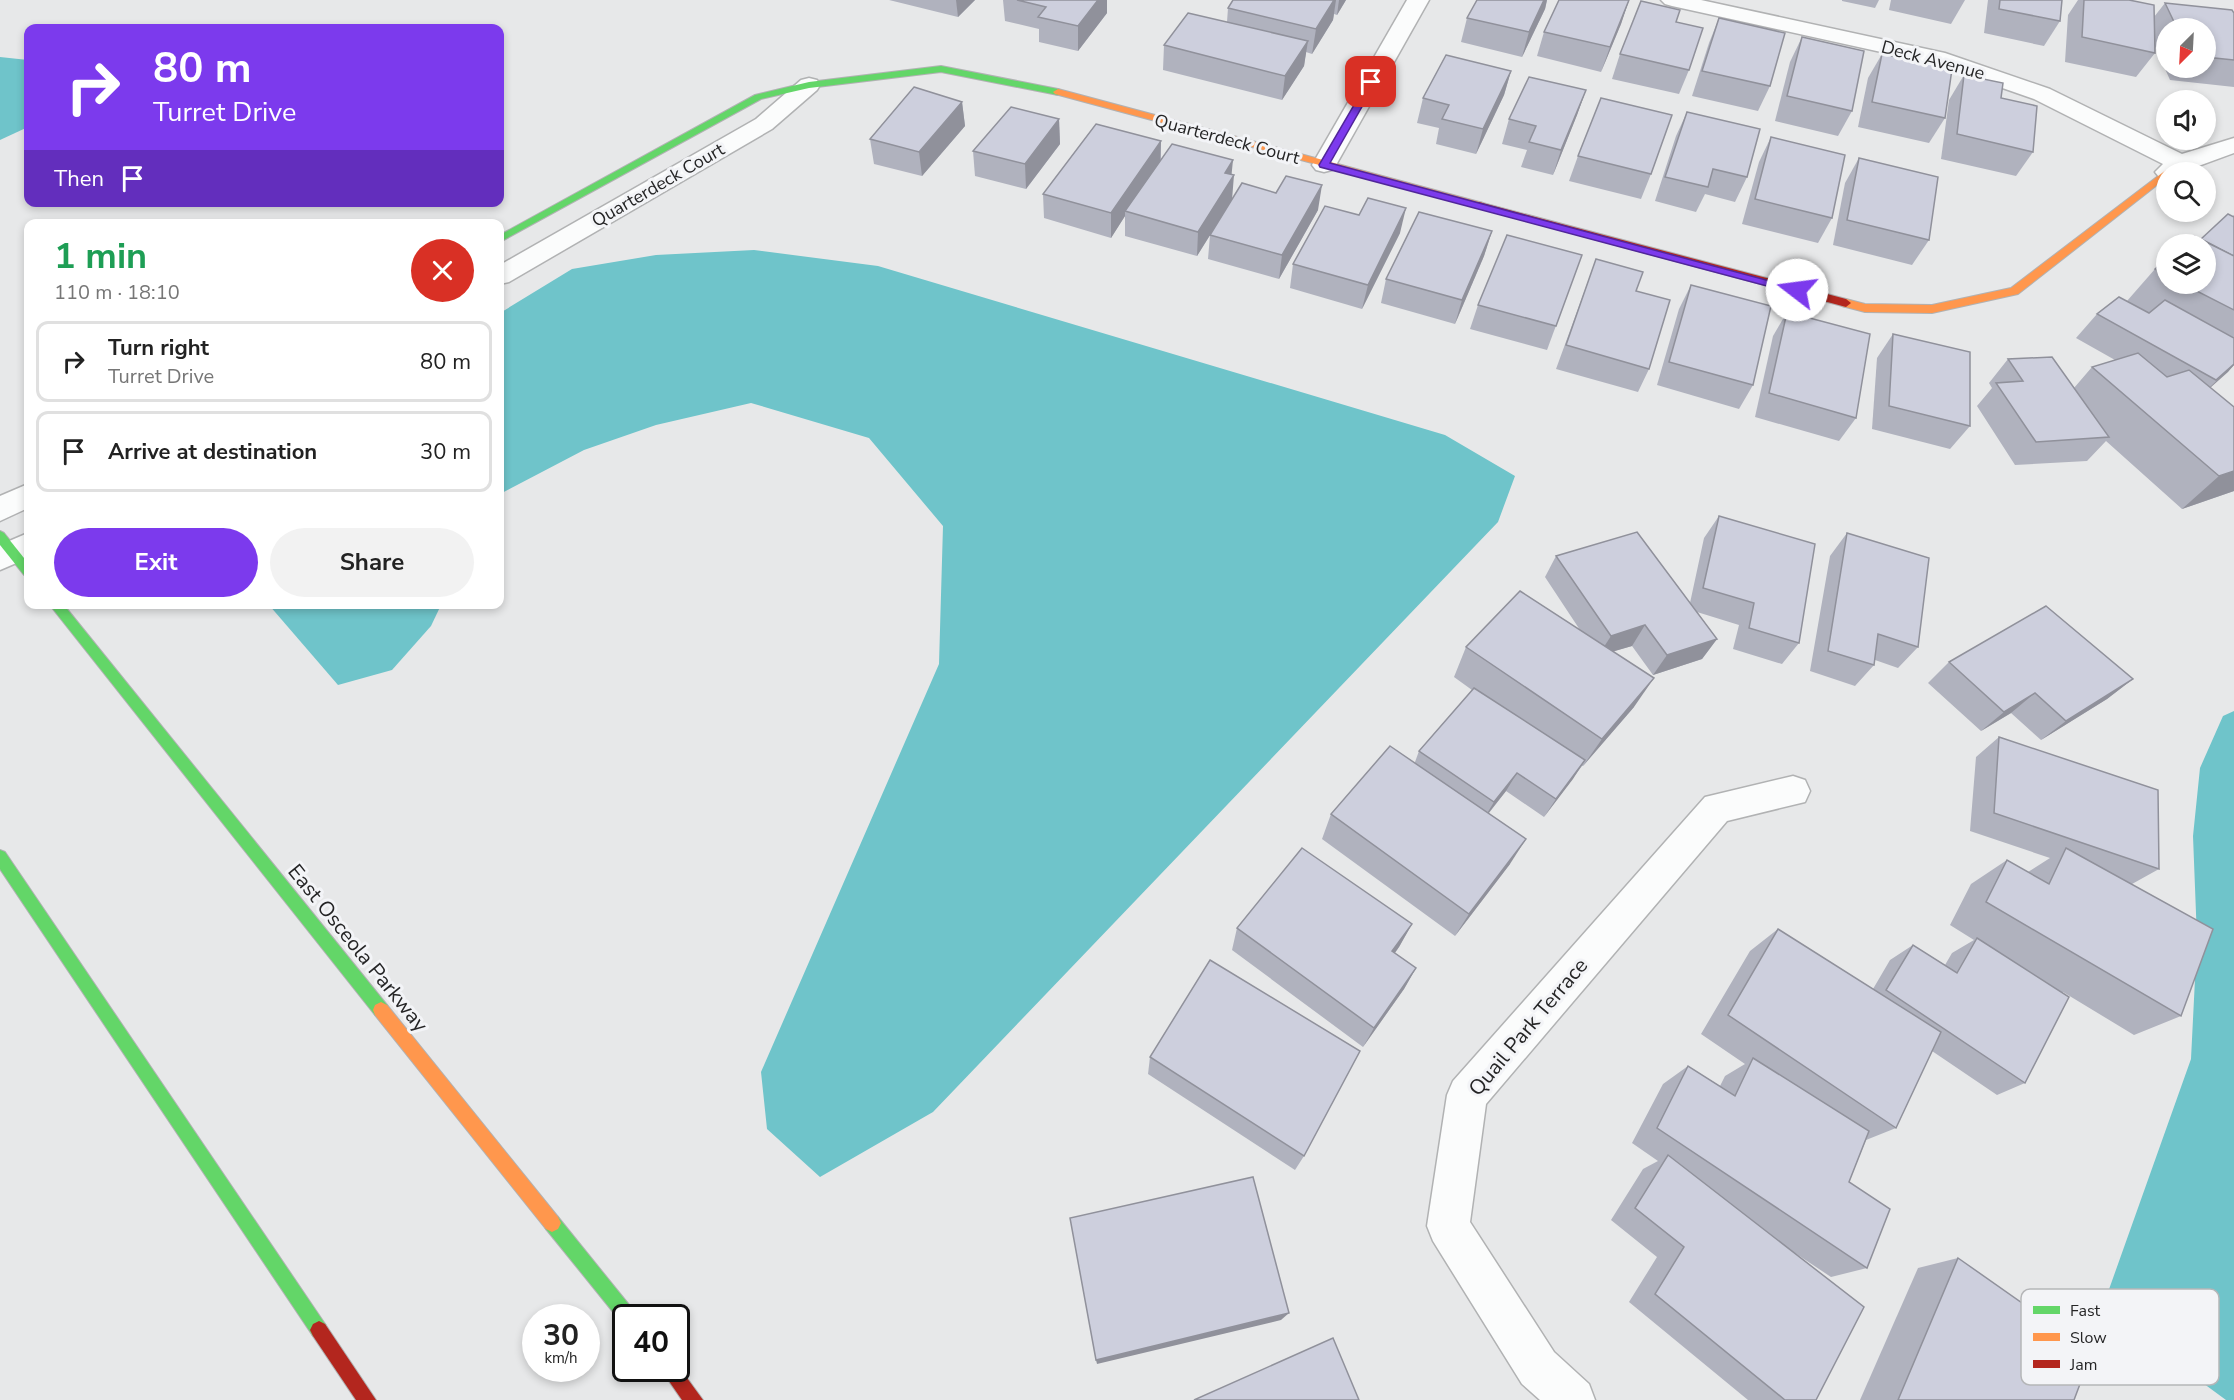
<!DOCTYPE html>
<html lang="en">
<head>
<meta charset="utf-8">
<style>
	:root { --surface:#fff; --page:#f2f2f2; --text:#222; --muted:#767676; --line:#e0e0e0; --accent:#7c3aed }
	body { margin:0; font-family:"Nunito Sans",sans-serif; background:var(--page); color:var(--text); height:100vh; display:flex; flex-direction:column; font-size:22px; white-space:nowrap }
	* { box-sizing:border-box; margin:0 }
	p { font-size:20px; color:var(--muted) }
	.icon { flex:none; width:33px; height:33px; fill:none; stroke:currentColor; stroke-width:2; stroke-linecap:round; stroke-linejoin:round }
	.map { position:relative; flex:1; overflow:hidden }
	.panel { position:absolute; left:24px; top:219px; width:480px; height:390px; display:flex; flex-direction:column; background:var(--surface); border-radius:12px; box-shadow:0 3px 9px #0003 }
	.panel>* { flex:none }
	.top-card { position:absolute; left:24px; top:24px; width:480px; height:183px; border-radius:12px; box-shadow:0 3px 9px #0003; background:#7c3aed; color:#fff; overflow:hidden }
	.needle { width:39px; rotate:204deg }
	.buttons { position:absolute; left:2156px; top:18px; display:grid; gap:12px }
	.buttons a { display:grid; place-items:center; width:60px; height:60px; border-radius:50%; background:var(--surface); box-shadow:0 3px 9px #0003; font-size:30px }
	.speed { position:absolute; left:522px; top:1304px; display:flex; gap:12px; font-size:30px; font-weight:700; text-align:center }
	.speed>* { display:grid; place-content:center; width:78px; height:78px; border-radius:50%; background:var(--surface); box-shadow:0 3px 9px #0003; line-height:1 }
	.speed small { font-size:15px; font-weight:400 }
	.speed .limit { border:3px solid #111; border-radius:9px; background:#fff; color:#111 }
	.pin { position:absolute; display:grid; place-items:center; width:51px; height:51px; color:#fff; margin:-26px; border-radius:12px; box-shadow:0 3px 9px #0006 }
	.me { position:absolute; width:66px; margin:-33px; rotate:285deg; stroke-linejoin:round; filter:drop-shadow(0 0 4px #0008) }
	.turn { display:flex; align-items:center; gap:21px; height:126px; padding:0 30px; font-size:27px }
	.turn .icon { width:78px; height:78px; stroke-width:2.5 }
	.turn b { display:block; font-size:42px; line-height:51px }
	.then { display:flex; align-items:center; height:57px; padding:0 30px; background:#0003; gap:12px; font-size:22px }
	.round { display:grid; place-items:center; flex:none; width:63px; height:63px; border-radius:32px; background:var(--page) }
	.overview { display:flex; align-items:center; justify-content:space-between; height:102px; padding:0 30px }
	h1 { font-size:36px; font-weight:700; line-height:45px; color:#1e9e55 }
	.action { display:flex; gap:12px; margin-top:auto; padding:12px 30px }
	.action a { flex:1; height:69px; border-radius:36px; background:var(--accent); color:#fff; font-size:24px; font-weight:700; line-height:69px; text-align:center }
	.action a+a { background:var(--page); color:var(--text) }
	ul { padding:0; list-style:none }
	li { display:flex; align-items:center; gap:18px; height:81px; margin:0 12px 9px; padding:0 18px; border:3px solid var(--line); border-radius:12px }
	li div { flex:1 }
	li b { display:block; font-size:22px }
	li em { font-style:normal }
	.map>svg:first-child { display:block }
</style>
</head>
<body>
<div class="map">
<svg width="2234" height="1400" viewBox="0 0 2234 1400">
	<rect width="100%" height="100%" fill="#e7e8e9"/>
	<g fill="#6fc4ca">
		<polygon points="0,57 28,60 28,127 0,140"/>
		<polygon points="754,250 878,266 1445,435 1515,476 1498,522 933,1112 820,1177 767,1129 761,1072 939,664 943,526 869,438 751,403 656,425 584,450 500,494 500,313 572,269 656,255"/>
		<polygon points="269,605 441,605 431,626 392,670 338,685"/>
		<polygon points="2234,711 2234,1400 2226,1400 2102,1309 2191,1059 2197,939 2193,836 2200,768 2223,716"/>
	</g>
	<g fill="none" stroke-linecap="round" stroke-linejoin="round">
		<defs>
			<g id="street">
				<polygon points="1407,0 1429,0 1336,165 1332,170 1324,172 1316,170 1312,165"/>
				<polygon points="1661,0 1701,0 1945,53 2050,89 2182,154 2234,138 2234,153 2182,172 2166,172 2166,179 2159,177 2155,172 2163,164 2034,99 1931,63 1672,6 1665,4"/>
				<polygon points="809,78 817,80 820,85 817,90 772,129 509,282 500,284 500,265 756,119 801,80"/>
				<polygon points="28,484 28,508 0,521 0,496"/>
				<polygon points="28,533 28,558 0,570 0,545"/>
				<polygon points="1793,776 1805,780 1810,791 1805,802 1727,821 1486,1104 1470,1222 1554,1352 1589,1384 1595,1400 1540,1400 1522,1384 1433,1241 1427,1226 1447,1095 1453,1081 1705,797"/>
			</g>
			<g id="fast">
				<polygon points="941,66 1058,89 1063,92 1058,95 941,72 809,88 761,99 500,242 500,235 755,95 809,82"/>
				<polygon points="0,531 4,533 28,563 28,576 24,575 0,545"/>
				<polygon points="49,604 63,604 387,1005 389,1010 387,1015 381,1018 375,1015"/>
				<polygon points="0,850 5,852 325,1324 328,1330 325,1336 319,1339 313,1336 0,869"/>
				<polygon points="552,1214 558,1217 634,1311 637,1317 626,1317 626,1325 622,1323 546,1229 543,1223 546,1217"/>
			</g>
			<g id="slow">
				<polygon points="1058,89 1483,203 1484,205 1479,208 1055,94 1053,92"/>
				<polygon points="2166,170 2171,172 2166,172 2166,178 2018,294 1932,313 1865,312 1842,306 1841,303 1846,299 1865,304 1932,305 2011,288"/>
				<polygon points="381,1002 387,1005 558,1217 561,1223 558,1229 552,1232 546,1229 375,1015 373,1010 375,1005"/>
			</g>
			<g id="jam">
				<polygon points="1479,202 1846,299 1851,303 1846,307 1475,207 1475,203"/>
				<polygon points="319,1321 325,1324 376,1400 356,1400 313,1336 310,1330 313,1324"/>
				<polygon points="676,1363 703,1400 682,1400 660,1368 676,1368"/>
			</g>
		</defs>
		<use href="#street" stroke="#b1b2b3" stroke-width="3"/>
		<use href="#fast" stroke="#b1b2b3" stroke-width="2"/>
		<use href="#slow" stroke="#b1b2b3" stroke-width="2"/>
		<use href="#jam" stroke="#b1b2b3" stroke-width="2"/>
		<use href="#street" fill="#fbfcfc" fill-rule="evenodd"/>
		<use href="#fast" fill="#63d668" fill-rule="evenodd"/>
		<use href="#slow" fill="#ff974d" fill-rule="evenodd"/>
		<use href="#jam" fill="#b3261e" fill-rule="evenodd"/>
	</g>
	<g fill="#b0b2be" fill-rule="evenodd">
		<polygon points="889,0 975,0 958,17"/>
		<polygon points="1003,0 1107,0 1107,13 1078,51 1039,42 1039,29 1005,21"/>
		<polygon points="1233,0 1346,0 1337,15 1334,14 1333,20 1312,54 1306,52 1304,66 1282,100 1163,70 1164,45 1227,22 1228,8"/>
		<polygon points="1477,0 1547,0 1545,9 1522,57 1461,42 1467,18"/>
		<polygon points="1629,0 1621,24 1601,72 1537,56 1544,32"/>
		<polygon points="1842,0 1879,0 1875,8 1842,1"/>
		<polygon points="1891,0 1965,0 1951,24 1889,10"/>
		<polygon points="1988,0 2062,0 2060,21 2044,46 1984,33"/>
		<path d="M2078,0h51l25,17 11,-14 69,10v74l-64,-7 -16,-36 1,9 -19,24 -71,-15 3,-47zM2166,28h39v40h-39z"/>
		<polygon points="1719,18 1770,86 1758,111 1692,96 1709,43"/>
		<polygon points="1676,22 1689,70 1679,94 1612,79 1620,54"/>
		<polygon points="1802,37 1852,111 1838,136 1775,121 1790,62"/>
		<polygon points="1882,54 1945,118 1929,143 1858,127 1868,78"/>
		<polygon points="1511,71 1504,95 1476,154 1436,144 1439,128 1417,123 1423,98"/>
		<polygon points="1964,75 2001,98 2033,152 2016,176 1941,159 1949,100"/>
		<polygon points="1586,90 1577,115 1553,175 1521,167 1527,150 1502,144 1509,119"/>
		<polygon points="962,102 965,126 922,176 874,164 870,139"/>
		<polygon points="1687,112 1747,177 1735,202 1705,194 1696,212 1655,201 1676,136"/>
		<polygon points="1059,119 1060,144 1026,189 975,176 973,151"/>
		<polygon points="1771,137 1832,218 1818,243 1742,224 1759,162"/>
		<polygon points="1161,141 1161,161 1232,175 1232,199 1318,210 1279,279 1208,259 1210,235 1197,256 1125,236 1125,216 1111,238 1044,218 1043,194"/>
		<polygon points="1578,156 1651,174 1641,199 1569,181"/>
		<polygon points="1859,158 1929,240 1912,265 1833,245 1845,183"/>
		<polygon points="1359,215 1400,233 1362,309 1290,288 1293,264"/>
		<polygon points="2234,215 2234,365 2210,387 2234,491 2182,509 2106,441 2087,461 2015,465 1977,406 1992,388 1989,383 2008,359 2074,388 2092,367 2115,360 2076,338 2097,314 2127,301 2155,269 2166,259 2166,284 2205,284 2201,239"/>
		<polygon points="1492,231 1484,256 1455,324 1381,303 1386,279"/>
		<polygon points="1582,255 1547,350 1470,329 1478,305"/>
		<polygon points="1596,259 1636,291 1649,369 1638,392 1556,369 1587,284"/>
		<polygon points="1691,285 1753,385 1739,409 1657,385 1679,309"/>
		<polygon points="1787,312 1856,418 1839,441 1755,417 1773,336"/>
		<polygon points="1893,334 1970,426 1950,449 1872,429 1877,358"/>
		<polygon points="1719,516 1799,643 1782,664 1733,649 1739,625 1697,612 1717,639 1702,659 1653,675 1632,646 1614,651 1634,707 1583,766 1582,766 1544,817 1506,791 1489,813 1510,864 1455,936 1322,839 1331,814 1415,762 1419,751 1472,690 1454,677 1466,647 1580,630 1545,577 1556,556 1690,603 1704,538"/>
		<polygon points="1847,533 1918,647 1898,668 1875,660 1874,665 1855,686 1810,671 1830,556"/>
		<polygon points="1949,662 2133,679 2107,699 2041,740 2011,713 1981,731 1928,683"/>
		<polygon points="1999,737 2159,869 2132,884 2181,1016 2134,1035 2063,992 2025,1083 1997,1095 1932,1051 1896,1128 1866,1140 1849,1182 1867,1268 1831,1277 1792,1251 1816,1400 1748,1400 1629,1302 1657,1257 1611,1220 1643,1169 1658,1161 1632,1143 1663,1084 1688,1066 1720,1086 1725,1076 1745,1064 1701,1034 1750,951 1778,929 1873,989 1890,960 1913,945 1945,965 1952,953 1974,940 1950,925 1971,884 2007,860 2028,872 2050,858 1970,831 1976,757"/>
		<polygon points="1412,924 1399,947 1395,953 1416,968 1404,989 1363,1047 1232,950 1237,928"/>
		<polygon points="1150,1057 1304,1156 1295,1170 1148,1074"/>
		<polygon points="1958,1258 2074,1400 1860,1400 1918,1268"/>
	</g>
	<g fill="#90919b">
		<polygon points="956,0 975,0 958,17"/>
		<polygon points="1098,0 1107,0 1107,13 1078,51 1078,26"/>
		<polygon points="1334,0 1336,0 1333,20 1312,54 1316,29"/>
		<polygon points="1339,0 1346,0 1337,15"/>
		<polygon points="1544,0 1547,0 1545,9 1522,57 1529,32"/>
		<polygon points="1629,0 1621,24 1601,72 1610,47"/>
		<polygon points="1308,41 1304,66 1282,100 1285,76"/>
		<polygon points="1511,71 1504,95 1476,154 1483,129"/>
		<polygon points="1586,90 1577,115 1553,175 1561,150"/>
		<polygon points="962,102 965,126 922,176 919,152"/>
		<polygon points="1059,119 1060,144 1026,189 1025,164"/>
		<polygon points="1161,141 1160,166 1125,211 1125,216 1111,238 1111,213"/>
		<polygon points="1233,160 1231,180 1234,175 1232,200 1197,256 1198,232 1225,173"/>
		<polygon points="1322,185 1318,210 1279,279 1282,255"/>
		<polygon points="1406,208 1400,233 1362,309 1368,285"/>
		<polygon points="1492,231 1484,256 1455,324 1462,300"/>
		<polygon points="2234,364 2234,365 2228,372 2192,404"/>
		<polygon points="2234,471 2234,491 2182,509 2219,476"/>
		<polygon points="1645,625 1632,646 1598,656 1611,636"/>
		<polygon points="1717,639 1702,659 1653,675 1667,655"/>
		<polygon points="1654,678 1634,707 1583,766 1602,739"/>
		<polygon points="2133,679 2107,699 2041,740 2066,721"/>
		<polygon points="2035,693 2011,713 1981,731 2004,712"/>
		<polygon points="1585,760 1573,779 1544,817 1556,799"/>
		<polygon points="1517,773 1506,791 1483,820 1494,802"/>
		<polygon points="1526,839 1510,864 1455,936 1469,914"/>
		<polygon points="1412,924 1399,947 1380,973 1392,951"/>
		<polygon points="1416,968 1404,989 1363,1047 1374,1028"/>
		<polygon points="1289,1313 1281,1320 1097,1364 1096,1360"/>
	</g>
	<g fill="#cdcfdd" stroke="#90919b" stroke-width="1.5">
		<polygon points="1017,0 1098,0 1078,26 1038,17 1046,7"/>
		<polygon points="1233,0 1334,0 1316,29 1228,8"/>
		<polygon points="1477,0 1544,0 1529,32 1467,18"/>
		<polygon points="1559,0 1629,0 1610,47 1544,32"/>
		<polygon points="2000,0 2062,0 2060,21 1999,9"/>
		<polygon points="2084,0 2129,0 2154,5 2155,53 2082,37"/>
		<polygon points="1641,1 1680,10 1676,22 1703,28 1689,70 1620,54"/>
		<polygon points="2165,3 2232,10 2234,13 2234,60 2205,57 2205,28 2177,28"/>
		<polygon points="1188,13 1308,41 1285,76 1164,45"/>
		<polygon points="1719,18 1785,33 1770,86 1702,71"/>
		<polygon points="1802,37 1864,51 1852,111 1787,96"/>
		<polygon points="1882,54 1952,69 1945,118 1872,102"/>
		<polygon points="1446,55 1511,71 1483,129 1442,119 1449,105 1423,98"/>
		<polygon points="1964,75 2003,83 2001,98 2037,106 2033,152 1957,134"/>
		<polygon points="1529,77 1586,90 1561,150 1529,142 1536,126 1509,119"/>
		<polygon points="914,87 962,102 919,152 870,139"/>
		<polygon points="1601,98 1672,115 1651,174 1578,156"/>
		<polygon points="1011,107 1059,119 1025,164 973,151"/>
		<polygon points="1687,112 1760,129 1747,177 1713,169 1708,187 1665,177"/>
		<polygon points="1096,124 1161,141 1111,213 1043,194"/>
		<polygon points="1771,137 1845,155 1832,218 1755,199"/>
		<polygon points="1172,144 1233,160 1225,173 1234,175 1198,232 1125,211"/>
		<polygon points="1859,158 1938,177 1929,240 1847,220"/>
		<polygon points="1286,176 1322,185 1282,255 1210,235 1242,183 1276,193"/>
		<polygon points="1368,198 1406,208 1368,285 1293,264 1325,206 1359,215"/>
		<polygon points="1419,212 1492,231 1462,300 1386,279"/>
		<polygon points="2228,214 2234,217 2234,256 2201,239"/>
		<polygon points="1507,235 1582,255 1556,326 1478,305"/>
		<polygon points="2194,236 2234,256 2234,310 2183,284 2205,284 2205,244 2184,244"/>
		<polygon points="1596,259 1643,272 1636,291 1670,300 1649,369 1566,345"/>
		<polygon points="2166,259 2166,275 2155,269"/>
		<polygon points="1691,285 1771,306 1753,385 1669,362"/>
		<polygon points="2119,297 2149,313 2165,300 2234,338 2234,364 2216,380 2097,314"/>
		<polygon points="1787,312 1870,334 1856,418 1769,393"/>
		<polygon points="1893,334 1970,352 1970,426 1889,406"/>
		<polygon points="2138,353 2167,377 2189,370 2234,407 2234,471 2219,476 2092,367"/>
		<polygon points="2052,357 2109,437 2036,442 1996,383 2023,381 2008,359"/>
		<polygon points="1719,516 1815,544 1799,643 1749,628 1754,603 1703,588"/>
		<polygon points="1637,532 1717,639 1667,655 1645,625 1611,636 1556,556"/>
		<polygon points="1847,533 1929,558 1918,647 1878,634 1874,665 1828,651"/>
		<polygon points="1520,591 1654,678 1602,739 1466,647"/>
		<polygon points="2046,606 2133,679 2066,721 2035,693 2004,712 1949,662"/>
		<polygon points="1474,688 1585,760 1556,799 1517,773 1494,802 1419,751"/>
		<polygon points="1999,737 2158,790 2159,869 1994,813"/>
		<polygon points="1390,746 1526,839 1469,914 1331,814"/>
		<polygon points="1302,848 1412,924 1392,951 1416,968 1374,1028 1237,928"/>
		<polygon points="2066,848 2213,929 2181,1016 1986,902 2007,860 2049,884"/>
		<polygon points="1778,929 1941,1032 1896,1128 1728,1015"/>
		<polygon points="1977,938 2069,997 2025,1083 1886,990 1913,945 1957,973"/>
		<polygon points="1210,960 1360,1051 1304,1156 1150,1057"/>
		<polygon points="1753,1058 1869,1131 1849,1182 1890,1209 1867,1268 1657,1128 1688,1066 1735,1096"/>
		<polygon points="1668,1155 1864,1307 1816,1400 1785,1400 1655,1294 1684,1247 1635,1208"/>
		<polygon points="1253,1177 1289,1313 1096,1360 1070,1218"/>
		<polygon points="1958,1258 2092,1352 2074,1400 1898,1400"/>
		<polygon points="1333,1338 1359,1400 1194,1400"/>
	</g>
	<polygon fill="#7c3aed" stroke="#51269a" stroke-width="1.5" points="1368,81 1376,82 1330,163 1803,290 1797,294 1320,167 1319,165"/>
	<g text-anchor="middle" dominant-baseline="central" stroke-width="6" stroke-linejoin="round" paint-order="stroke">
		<g font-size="18" fill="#252526" stroke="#f3f4f7">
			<text transform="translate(1933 60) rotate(15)">Deck Avenue</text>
			<text transform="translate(1227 139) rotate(15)">Quarterdeck Court</text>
			<text transform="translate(658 185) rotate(-30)">Quarterdeck Court</text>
		</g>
		<g font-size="21" fill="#252526" stroke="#f3f4f7">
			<text transform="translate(358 948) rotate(51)">East Osceola Parkway</text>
			<text transform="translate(1528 1027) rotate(-50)">Quail Park Terrace</text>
		</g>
	</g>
	<rect x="2021" y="1289" width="198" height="96" rx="9" fill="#f3f4f7" stroke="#b5b6b8" stroke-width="1.5"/>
	<rect x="2033" y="1306" width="27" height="8" fill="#63d668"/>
	<rect x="2033" y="1333" width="27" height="8" fill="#ff974d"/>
	<rect x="2033" y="1360" width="27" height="8" fill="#b3261e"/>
	<g font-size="16" fill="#252526">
		<text x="2070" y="1316">Fast</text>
		<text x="2070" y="1343">Slow</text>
		<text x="2070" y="1370">Jam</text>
	</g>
</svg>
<div class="buttons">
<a><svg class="needle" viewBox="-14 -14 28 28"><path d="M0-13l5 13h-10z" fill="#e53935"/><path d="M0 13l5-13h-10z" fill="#767676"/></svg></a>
<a><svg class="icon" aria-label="sound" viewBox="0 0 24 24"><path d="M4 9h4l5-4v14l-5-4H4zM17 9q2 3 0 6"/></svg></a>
<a><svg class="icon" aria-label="search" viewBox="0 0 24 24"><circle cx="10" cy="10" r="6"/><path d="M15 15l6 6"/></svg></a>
<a><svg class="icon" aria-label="layers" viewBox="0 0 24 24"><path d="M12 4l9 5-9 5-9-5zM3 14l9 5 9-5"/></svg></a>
</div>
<div class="speed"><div>30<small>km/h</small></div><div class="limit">40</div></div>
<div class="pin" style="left:1371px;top:82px;background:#d93025"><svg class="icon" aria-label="arrive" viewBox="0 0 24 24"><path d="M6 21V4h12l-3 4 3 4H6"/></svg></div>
<svg class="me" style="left:1797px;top:290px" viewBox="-20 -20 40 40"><circle r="19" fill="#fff"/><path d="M0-13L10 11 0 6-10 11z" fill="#7c3aed"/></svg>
<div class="top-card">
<div class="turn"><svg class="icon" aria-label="right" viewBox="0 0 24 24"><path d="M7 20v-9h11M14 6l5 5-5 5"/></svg><div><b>80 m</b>Turret Drive</div></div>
<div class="then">Then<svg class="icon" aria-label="arrive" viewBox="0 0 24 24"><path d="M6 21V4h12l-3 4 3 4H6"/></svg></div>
</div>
<section class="panel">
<div class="overview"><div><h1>1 min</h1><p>110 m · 18:10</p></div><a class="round" style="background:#d93025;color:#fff"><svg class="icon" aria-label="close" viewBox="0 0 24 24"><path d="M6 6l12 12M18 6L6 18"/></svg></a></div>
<ul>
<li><svg class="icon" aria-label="right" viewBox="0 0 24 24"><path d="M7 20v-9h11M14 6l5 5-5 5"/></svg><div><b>Turn right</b><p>Turret Drive</p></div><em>80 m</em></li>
<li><svg class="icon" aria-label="arrive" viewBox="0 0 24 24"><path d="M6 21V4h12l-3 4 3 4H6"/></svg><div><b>Arrive at destination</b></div><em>30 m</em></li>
</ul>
<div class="action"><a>Exit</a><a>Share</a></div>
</section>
</div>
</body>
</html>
